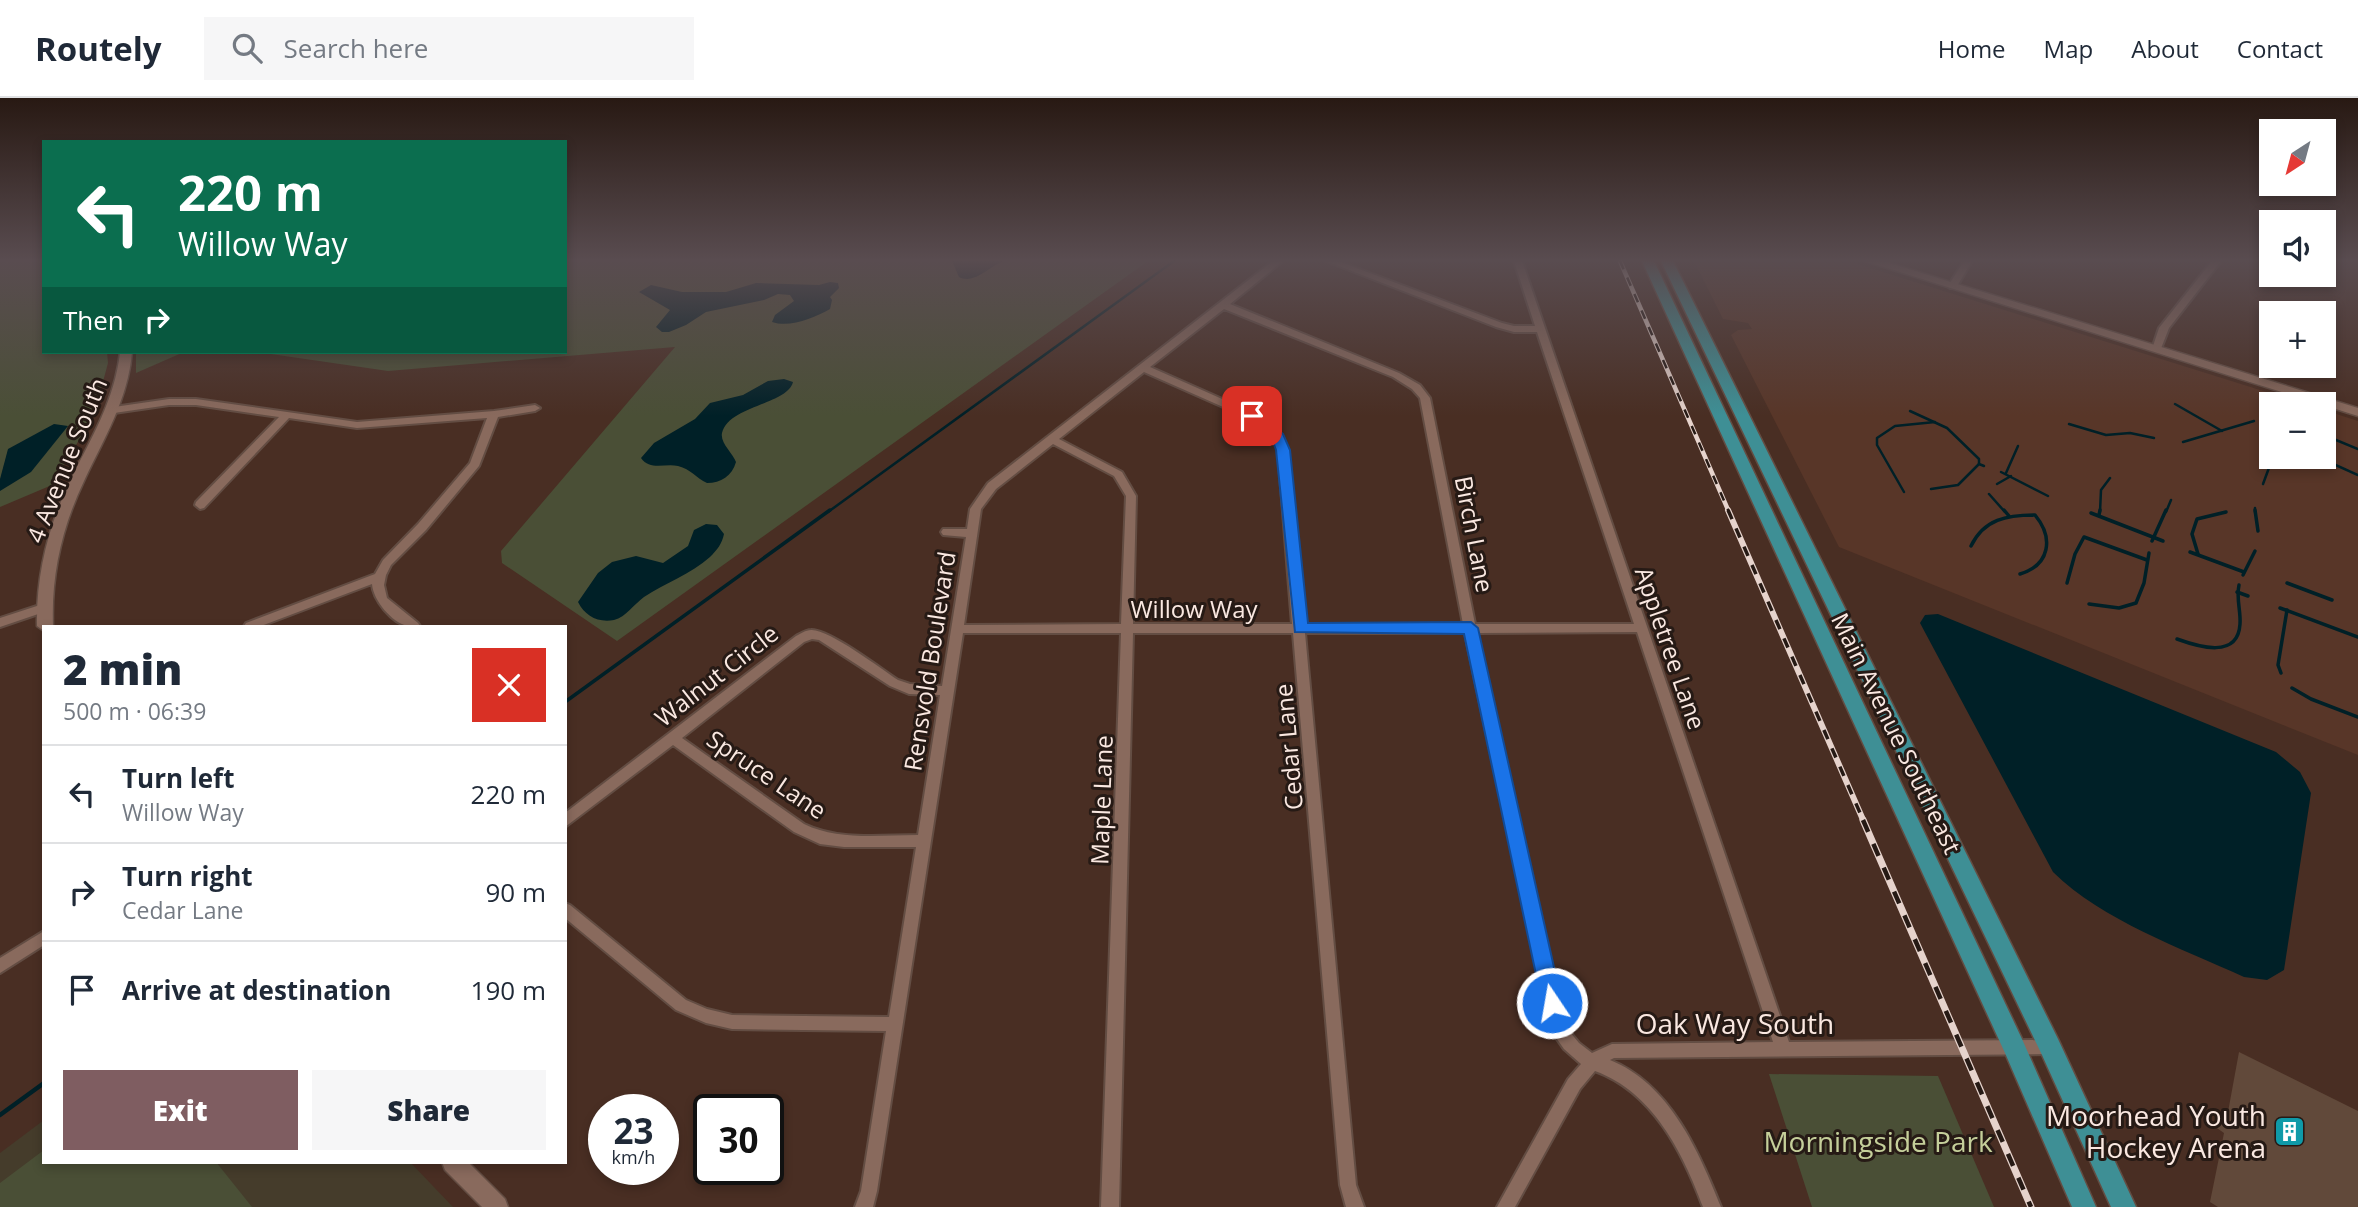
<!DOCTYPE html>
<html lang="en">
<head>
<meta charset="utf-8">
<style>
	:root { --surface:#fff; --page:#f6f6f7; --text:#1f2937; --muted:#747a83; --line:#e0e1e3; --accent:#7f5d61 }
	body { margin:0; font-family:"Open Sans",sans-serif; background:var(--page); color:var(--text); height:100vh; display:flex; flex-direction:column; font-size:26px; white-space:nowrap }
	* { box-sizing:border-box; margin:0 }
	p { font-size:23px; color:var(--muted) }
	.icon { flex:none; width:38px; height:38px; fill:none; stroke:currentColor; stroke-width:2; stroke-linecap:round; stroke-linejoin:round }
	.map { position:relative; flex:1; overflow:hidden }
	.panel { position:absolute; left:42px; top:527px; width:525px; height:539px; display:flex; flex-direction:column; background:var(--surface); border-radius:0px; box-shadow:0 4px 10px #0003 }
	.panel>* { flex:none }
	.top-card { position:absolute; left:42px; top:42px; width:525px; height:214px; border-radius:0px; box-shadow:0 4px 10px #0003; background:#0b6e4f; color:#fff; overflow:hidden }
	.needle { width:46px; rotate:216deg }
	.tools { position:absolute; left:2259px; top:21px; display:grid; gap:14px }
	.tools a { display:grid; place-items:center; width:77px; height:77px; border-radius:0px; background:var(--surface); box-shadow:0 4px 10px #0003; font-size:35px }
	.speed { position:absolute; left:588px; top:996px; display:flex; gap:14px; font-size:35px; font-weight:700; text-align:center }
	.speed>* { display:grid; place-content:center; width:91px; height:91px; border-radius:50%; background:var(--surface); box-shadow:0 4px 10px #0003; line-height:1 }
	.speed small { font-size:18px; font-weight:400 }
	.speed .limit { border:4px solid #111; border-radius:10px; background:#fff; color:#111 }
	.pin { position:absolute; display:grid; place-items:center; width:60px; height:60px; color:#fff; margin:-30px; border-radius:14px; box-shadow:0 4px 10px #0006 }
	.me { position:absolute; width:77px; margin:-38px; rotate:348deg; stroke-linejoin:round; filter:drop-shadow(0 0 5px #0008) }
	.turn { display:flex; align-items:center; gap:24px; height:147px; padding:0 21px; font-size:32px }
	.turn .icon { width:91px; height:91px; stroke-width:2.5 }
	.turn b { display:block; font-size:49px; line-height:60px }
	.then { display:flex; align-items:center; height:66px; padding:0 21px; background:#0003; gap:14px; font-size:26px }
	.round { display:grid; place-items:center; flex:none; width:74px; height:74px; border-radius:0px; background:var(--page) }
	.overview { display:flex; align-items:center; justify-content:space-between; height:119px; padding:0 21px }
	h1 { font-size:42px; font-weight:800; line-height:52px }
	.action { display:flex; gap:14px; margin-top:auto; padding:14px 21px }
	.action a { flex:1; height:80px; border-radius:0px; background:var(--accent); color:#fff; font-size:28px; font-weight:800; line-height:80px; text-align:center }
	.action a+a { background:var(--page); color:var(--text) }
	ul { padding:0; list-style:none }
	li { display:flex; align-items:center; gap:21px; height:98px; padding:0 21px; border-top:2px solid var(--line) }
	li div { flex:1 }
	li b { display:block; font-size:26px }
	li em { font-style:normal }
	header { display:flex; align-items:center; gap:42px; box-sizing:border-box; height:98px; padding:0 35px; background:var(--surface); border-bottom:2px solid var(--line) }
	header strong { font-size:33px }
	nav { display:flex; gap:38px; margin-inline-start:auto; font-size:24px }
	.search { width:490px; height:63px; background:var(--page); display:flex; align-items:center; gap:18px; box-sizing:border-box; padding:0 24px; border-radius:0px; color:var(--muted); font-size:26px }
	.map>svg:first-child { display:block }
</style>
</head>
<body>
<header>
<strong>Routely</strong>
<div class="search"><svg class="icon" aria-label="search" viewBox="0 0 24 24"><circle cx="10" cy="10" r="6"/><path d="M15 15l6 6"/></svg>Search here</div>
<nav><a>Home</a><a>Map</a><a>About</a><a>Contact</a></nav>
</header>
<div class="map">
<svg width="2358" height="1109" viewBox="0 0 2358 1109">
	<rect width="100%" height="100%" fill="#492e23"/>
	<polygon fill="#583628" points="1694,163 1848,163 2305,306 2272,306 2272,359 2324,359 2324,312 2358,323 2358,657 1839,449 1731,237 1738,232 1752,231 1748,225 1723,221"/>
	<polygon fill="#453c2b" points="44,1022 44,1064 410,1064 453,1109 0,1109 0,1055"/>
	<g fill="#4a4f36">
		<polygon points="0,163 44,163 44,254 107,254 108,265 94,317 52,387 0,409"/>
		<polygon points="565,163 1148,163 617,543 502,465 501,453 675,249 388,273 257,254 565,254"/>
		<polygon points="136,254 184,254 136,275"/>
		<polygon points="1769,976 1938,978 1994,1109 1812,1109"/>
		<polygon points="44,1052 44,1064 216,1064 252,1109 0,1109 0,1085"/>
	</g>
	<g fill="#002027">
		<path d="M952,163h52c-15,5 -29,24 -45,16z"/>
		<path d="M830,184l8,1 1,5 -9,9 2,3 -2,9c-16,9 -40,19 -58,13l3,-7 19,-14 -4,-6 -12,-1 -14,6 -58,12 -20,13 -17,7h-7l-6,-5 14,-17 -31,-18 12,-7 31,7h44l30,-9 63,2z"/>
		<path d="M784,281l9,3c-6,23 -64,23 -71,51 -2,10 11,20 14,29 -4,14 -15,21 -29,21 -11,-5 -16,-14 -29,-17 -13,-3 -28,5 -37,-8l13,-15 41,-24 15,-16 33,-8 25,-14z"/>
		<polygon points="54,326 68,328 31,374 0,393 0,381 8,351"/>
		<path d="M706,426l11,1 7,9c-2,10 -7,16 -14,23 -19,17 -45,26 -66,40 -10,7 -18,20 -30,23 -16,3 -29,-4 -36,-18l20,-29 14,-11 24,-6 27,7 25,-17 6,-16z"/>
		<path d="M1938,516l338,138 24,20 11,21 -27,177 -17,10 -23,-3c-63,-29 -141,-56 -191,-105l-133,-249 5,-8z"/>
	</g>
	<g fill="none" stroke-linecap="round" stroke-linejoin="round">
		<g stroke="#002027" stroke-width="2.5">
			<polyline points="2175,306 2222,333"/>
			<polyline points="1910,313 1947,330 1979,361 1979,366 1984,368"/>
			<polyline points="2069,326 2106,337 2130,335 2154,340"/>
			<polyline points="2324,337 2358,351"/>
			<polyline points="2183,344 2254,323"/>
			<polyline points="2318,359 2358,377"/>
			<polyline points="2001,374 2048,398"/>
			<polyline points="2006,375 2018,348"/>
			<polyline points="1997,386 2011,378"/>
			<polyline points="2263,386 2273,359"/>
			<polyline points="1931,391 1958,387 1979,366"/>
			<polyline points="1904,394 1877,347 1877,340 1895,328 1935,324"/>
			<polyline points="1989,396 2005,414"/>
			<polyline points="2255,410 2255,414"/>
			<polyline points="828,414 1174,163"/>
			<polyline points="2100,414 2101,392 2110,380"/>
			<polyline points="2166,414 2171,402"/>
		</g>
		<g stroke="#002027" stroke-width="3.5">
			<polyline points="2004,412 2009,418"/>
			<polyline points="2255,412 2258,433"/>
			<polyline points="2091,415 2163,443"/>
			<polyline points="2099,417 2100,412"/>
			<polyline points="2152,443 2166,412"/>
			<path d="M1971,448c13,-27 36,-31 64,-31 19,23 15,50 -15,59"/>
			<polyline points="2190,454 2244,474"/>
			<polyline points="2198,456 2192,436 2197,421 2226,414"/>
			<polyline points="2243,477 2255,453"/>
			<polyline points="2067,485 2075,456 2084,439 2147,462"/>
			<polyline points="2287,485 2332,502"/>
			<polyline points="2237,494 2248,498"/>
			<polyline points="2089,506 2119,510 2136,505 2144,485 2149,455"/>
			<polyline points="2280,510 2358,539"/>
			<path d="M2177,541c22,8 61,20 63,-15 1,-13 -4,-25 -1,-39"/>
			<polyline points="2281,575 2278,567 2287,512"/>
			<polyline points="2292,590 2311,601 2358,619"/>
			<polyline points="565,604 830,412"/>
		</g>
		<polyline stroke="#002027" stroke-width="4.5" points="0,1017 44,985"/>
	</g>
	<polygon fill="#61493a" points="2239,954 2358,1013 2358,1109 2218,1109 2210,1104 2224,1035 2214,1028 2217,1013 2228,1014"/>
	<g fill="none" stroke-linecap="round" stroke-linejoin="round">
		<defs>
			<g id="street">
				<path d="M1273,163h10l-53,43 169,69 21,12 10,13 45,226h159l-97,-292h-23l-18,-5 -170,-66h12l164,62 12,3h21l-21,-65h8l267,781 261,-2 6,2 2,5 -2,5 -6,2 -436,4 -4,2c60,24 89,92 111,147h-18c-20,-54 -50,-115 -108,-136l-15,18 -65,118h-18l71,-128 13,-15 -17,-15 -14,-20 -85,-396h-160l51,552 8,22h-18l-6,-22 -47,-552h-160l-14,574h-18l20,-574h-158l-86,558 -4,16h-18l6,-16 25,-160 -154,-2 -26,-6 -30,-13 -111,-92v-15l5,2 116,95 21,9 25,6 157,2 27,-170h-72l-24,-3 -26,-12 -121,-87 -108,82v-14l231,-177c4,-2 10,-6 15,-6 18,-1 70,39 87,50l12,4 32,2 24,-149 -23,-2 -2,-3 2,-3h24l3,-20 18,-26zM1224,211l169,68 19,12 8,9 43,226h-159l-16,-174 -6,-15 -26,-21 -106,-47zM1144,274l104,46 25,21 5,11 14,174h-159l3,-128 -14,-24 -63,-33zM1053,346l61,32 12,20 -5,128 -157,1 17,-116 15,-20zM1637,534l136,410 -161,2 -20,9 -13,-10 -14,-17 -88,-393zM812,541l7,1 71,46 19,8 31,1 -22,140c-38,0 -79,6 -114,-11l-122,-86 122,-96z"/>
				<polygon points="1964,163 1972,163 1956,190 1950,190 1948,188"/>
				<polygon points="2212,163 2221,163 2169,230 2160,253 2154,253 2152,251 2159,230"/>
				<path d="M169,301h27l161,23 137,-11 41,-6 5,3 -5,3 -37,6 -19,49 -53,64 -35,35 -5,10 -2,10 3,13 31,25 2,3c-4,0 -8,1 -12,0 -16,-3 -35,-26 -36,-42l-111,42h-17l2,-3 129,-49 8,-14 35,-36 52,-61 17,-45 -130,10 -68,-10 -85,90 -4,1 -5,-4 1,-3 83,-85 -83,-12h-27l-55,8 -5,-3 5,-3z"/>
				<polygon points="43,506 47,507 49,510 47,513 0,529 0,520"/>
				<polygon points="44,833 44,847 0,875 0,860"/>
			</g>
			<g id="secondary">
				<polygon points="1865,163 1883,163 2358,310 2358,318"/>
				<path d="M120,254h12c-4,48 -28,86 -48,129 -22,46 -33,94 -31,145h-9v5l-7,-5c-1,-51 11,-99 33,-145 21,-43 45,-81 50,-129z"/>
				<polygon points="442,1064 468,1064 505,1101 508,1109 482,1109 445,1072"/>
			</g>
			<g id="primary">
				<polygon points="1642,163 1654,163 2022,941 2096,1109 2072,1109 2005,955"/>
				<polygon points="1661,163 1673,163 2058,941 2136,1109 2111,1109 2042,957"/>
			</g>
		</defs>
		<use href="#street" stroke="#634d43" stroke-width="4"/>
		<use href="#secondary" stroke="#634d43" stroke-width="3"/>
		<use href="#primary" stroke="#634d43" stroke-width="3"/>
		<use href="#street" fill="#896a5d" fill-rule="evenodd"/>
		<use href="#secondary" fill="#896a5d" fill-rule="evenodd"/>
		<use href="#primary" fill="#3e8f95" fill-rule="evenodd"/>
		<defs>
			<polyline id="rail-far2" points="1620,163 1729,414"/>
			<polyline id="rail-far1" points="1728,412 1864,724"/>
			<polyline id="rail" points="1863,722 2031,1109"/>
		</defs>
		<use href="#rail-far2" stroke="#e6d3cc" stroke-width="4.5"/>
		<use href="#rail-far1" stroke="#e6d3cc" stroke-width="6"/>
		<use href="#rail" stroke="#e6d3cc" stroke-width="7"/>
		<use href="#rail-far2" stroke="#261a15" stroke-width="2.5" stroke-dasharray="9" stroke-linecap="butt"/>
		<use href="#rail-far1" stroke="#261a15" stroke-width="3.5" stroke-dasharray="10" stroke-linecap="butt"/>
		<use href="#rail" stroke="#261a15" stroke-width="4.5" stroke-dasharray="13" stroke-linecap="butt"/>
	</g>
	<linearGradient id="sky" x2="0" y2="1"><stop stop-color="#281913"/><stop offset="0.51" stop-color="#594c50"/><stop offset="1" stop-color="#594c50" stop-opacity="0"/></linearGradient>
	<rect width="2358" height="318" fill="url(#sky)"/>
	<polygon fill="#1a73e8" stroke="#114b97" stroke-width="2" points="1252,314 1283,336 1290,352 1308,525 1471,524 1478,530 1562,905 1559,912 1552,915 1545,912 1542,905 1464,536 1295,534 1276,352 1272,341 1246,318"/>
	<defs>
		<symbol id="building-square" viewBox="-11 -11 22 22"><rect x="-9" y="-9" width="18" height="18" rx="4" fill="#0f9aa8" stroke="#261a15"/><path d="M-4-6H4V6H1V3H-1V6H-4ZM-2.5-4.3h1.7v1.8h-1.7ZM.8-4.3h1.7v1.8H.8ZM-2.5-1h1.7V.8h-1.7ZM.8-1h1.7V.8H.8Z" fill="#fff"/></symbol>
	</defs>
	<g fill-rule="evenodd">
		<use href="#building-square" x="2272" y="1016" width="35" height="35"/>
	</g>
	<g text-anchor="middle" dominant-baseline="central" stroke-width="6" stroke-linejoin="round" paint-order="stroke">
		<g font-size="24" fill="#fae8e1" stroke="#261a15">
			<text transform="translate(66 362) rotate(-68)">4 Avenue South</text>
			<text transform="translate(1475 436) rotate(79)">Birch Lane</text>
			<text x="1194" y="510">Willow Way</text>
			<text transform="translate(1671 550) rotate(71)">Appletree Lane</text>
			<text transform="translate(929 563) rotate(-81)">Rensvold Boulevard</text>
			<text transform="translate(716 577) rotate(-38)">Walnut Circle</text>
			<text transform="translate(1897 635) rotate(64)">Main Avenue Southeast</text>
			<text transform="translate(1288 649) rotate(-95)">Cedar Lane</text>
			<text transform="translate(767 676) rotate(34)">Spruce Lane</text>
			<text transform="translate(1101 702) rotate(-88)">Maple Lane</text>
		</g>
		<g font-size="28" fill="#fae8e1" stroke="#261a15">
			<text x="1735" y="925">Oak Way South</text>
		</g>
		<g font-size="28" fill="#fae8e1" stroke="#261a15" text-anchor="end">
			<text x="2266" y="1017">Moorhead Youth<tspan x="2266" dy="32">Hockey Arena</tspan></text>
		</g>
		<g font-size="28" fill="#c5cf9a" stroke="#261a15">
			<text x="1878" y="1043">Morningside Park</text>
		</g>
	</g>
</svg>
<div class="tools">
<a><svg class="needle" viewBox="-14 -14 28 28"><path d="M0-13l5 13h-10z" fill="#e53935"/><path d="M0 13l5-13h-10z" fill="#747a83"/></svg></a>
<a><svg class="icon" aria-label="sound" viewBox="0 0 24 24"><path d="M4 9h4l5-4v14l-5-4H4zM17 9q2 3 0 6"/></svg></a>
<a>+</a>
<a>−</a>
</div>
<div class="speed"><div>23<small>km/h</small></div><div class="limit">30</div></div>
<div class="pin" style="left:1252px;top:318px;background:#d93025"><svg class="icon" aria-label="arrive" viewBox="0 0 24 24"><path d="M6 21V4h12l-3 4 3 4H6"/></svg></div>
<svg class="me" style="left:1552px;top:905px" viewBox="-20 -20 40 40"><circle r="17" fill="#1a73e8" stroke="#fff" stroke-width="3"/><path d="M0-11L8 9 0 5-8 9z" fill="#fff"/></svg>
<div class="top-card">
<div class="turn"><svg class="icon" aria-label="left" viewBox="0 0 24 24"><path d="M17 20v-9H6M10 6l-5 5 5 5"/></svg><div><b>220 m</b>Willow Way</div></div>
<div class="then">Then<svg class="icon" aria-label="right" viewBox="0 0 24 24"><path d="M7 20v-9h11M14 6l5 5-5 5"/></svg></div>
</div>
<section class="panel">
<div class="overview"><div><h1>2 min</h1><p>500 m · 06:39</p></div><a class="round" style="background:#d93025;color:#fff"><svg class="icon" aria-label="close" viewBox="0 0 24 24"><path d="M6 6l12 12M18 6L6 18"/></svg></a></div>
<ul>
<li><svg class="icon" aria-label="left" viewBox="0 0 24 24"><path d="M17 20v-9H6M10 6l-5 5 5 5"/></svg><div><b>Turn left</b><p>Willow Way</p></div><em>220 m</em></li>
<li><svg class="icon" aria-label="right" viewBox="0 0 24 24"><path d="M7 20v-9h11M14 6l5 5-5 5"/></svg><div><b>Turn right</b><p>Cedar Lane</p></div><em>90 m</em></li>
<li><svg class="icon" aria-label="arrive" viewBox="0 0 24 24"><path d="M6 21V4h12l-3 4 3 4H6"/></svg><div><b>Arrive at destination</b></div><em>190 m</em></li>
</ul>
<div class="action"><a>Exit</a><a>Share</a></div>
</section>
</div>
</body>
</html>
